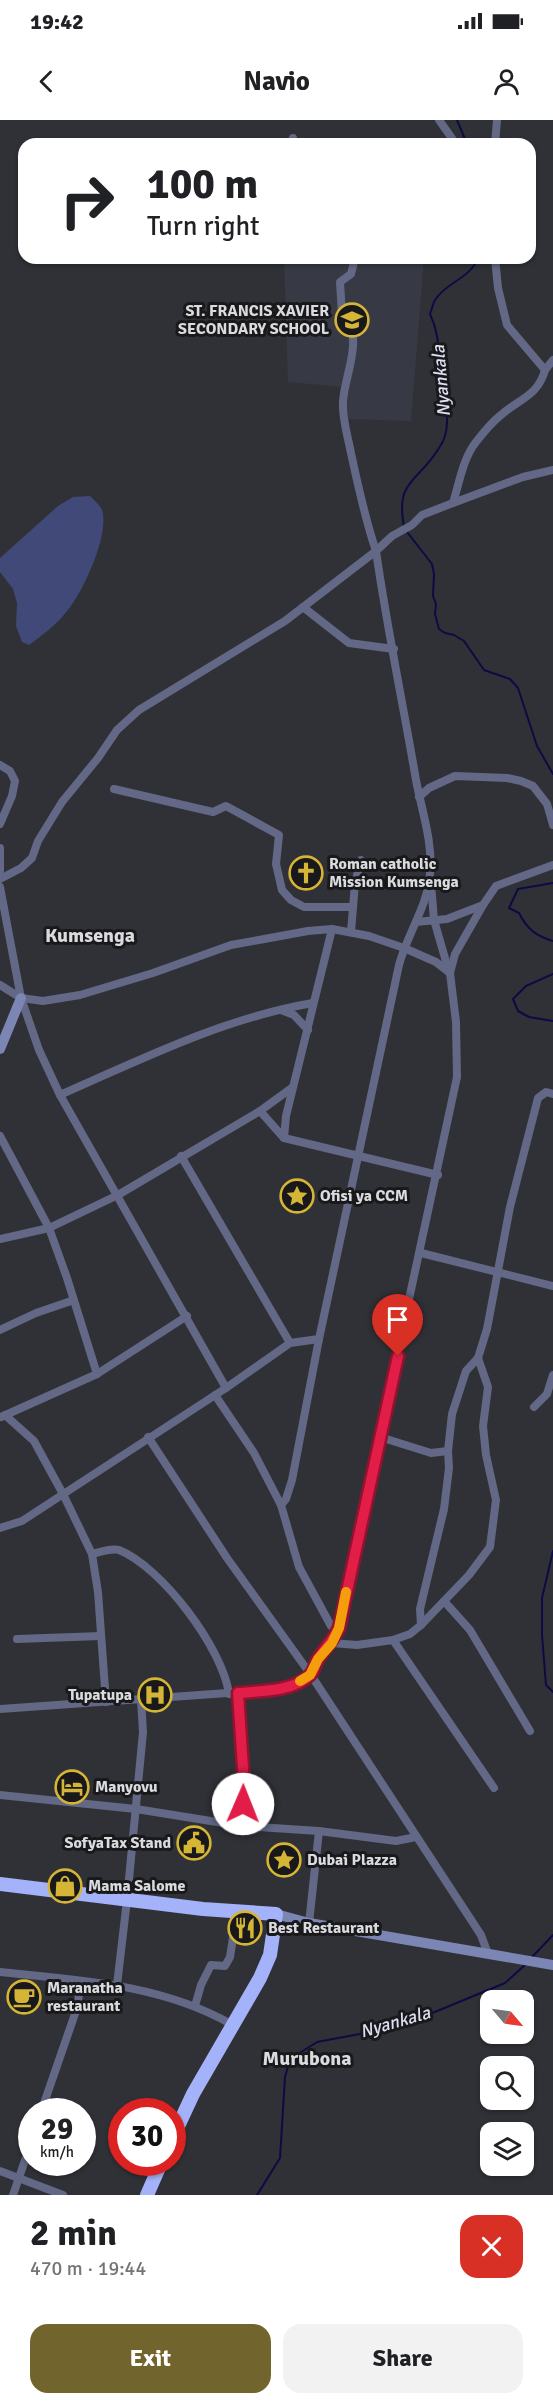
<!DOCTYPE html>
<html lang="en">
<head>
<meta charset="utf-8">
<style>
	:root { --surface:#fff; --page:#f2f2f2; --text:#202124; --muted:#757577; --accent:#71642c }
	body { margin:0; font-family:Signika,sans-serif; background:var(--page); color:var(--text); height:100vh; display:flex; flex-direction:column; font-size:22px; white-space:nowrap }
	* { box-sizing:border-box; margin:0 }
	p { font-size:20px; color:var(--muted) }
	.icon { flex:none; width:33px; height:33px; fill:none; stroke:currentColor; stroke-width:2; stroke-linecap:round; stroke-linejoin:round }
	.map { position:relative; height:2075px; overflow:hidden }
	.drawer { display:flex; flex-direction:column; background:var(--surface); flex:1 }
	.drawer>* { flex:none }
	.hud { position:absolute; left:18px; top:18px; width:518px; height:126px; border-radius:18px; box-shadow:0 2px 4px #0004; background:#fff; color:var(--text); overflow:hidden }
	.needle { width:39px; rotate:119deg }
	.fabs { position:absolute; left:480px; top:1870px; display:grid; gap:12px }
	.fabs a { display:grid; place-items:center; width:54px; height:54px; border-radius:12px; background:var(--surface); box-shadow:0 2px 4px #0004; font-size:30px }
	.speed { position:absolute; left:18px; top:1978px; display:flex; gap:12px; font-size:30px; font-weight:700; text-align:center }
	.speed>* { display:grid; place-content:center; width:78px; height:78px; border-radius:50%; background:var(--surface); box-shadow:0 2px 4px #0004; line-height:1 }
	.speed small { font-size:15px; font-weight:400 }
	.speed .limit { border:9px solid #d22; background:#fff; color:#111 }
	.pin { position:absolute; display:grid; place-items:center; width:51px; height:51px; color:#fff; margin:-62px -26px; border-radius:50% 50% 50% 0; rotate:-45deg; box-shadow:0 0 6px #0007 }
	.pin .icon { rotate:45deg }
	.me { position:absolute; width:66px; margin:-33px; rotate:1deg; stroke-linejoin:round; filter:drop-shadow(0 0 4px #0008) }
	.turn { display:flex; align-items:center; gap:21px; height:126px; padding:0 30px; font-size:27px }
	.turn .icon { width:78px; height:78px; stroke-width:2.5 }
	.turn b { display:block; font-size:42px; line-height:51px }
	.round { display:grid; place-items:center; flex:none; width:63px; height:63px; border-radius:18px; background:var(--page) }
	.headline { display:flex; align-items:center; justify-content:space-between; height:102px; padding:0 30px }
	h1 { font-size:36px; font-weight:700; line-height:45px }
	.action { display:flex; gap:12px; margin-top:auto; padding:12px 30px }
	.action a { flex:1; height:69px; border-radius:18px; background:var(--accent); color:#fff; font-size:24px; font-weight:700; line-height:69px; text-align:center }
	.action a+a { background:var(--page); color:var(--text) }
	.status { display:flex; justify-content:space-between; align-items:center; height:42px; padding:0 30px; background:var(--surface); direction:ltr }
	.status svg { height:16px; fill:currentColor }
	header { display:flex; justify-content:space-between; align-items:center; height:78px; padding:0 30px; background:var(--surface); font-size:27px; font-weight:700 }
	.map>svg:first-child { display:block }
</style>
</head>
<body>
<div class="status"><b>19:42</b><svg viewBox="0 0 49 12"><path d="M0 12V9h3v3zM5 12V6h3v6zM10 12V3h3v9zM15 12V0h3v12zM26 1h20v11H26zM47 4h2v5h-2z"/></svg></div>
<header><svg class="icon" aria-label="back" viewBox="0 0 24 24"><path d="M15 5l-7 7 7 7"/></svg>Navio<svg class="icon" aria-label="person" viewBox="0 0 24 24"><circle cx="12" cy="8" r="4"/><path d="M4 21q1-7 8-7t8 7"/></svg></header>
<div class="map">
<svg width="553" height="2075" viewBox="0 0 553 2075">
	<rect width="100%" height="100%" fill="#303136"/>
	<polygon fill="#373944" points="284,138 424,138 411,301 348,299 344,267 288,262"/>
	<path fill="#404977" d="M90,376c4,4 10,9 12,14 8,24 -19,82 -35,101 -10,13 -24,24 -38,34l-7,-3 -6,-16 1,-23 -4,-14 -13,-17v-14l58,-52 15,-9z"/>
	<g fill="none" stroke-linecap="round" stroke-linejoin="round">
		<g stroke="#0d0a44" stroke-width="2">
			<polyline points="457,0 467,24"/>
			<path d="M404,407c-9,-48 14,-44 35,-79 5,-7 8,-17 8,-26 1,-14 -3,-31 -5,-46 -4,-22 -2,-41 -12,-62 2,-5 3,-11 5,-14 11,-18 35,-21 43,-42"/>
			<polyline points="407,412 432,444 434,454 433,476 436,484 435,494 439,509 445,513 454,515 464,521 484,550 510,559 518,568 537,626 553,654"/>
			<path d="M553,763l-35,6 -9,19 10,5c8,16 17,23 34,28"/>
			<polyline points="553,854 526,866 513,879 518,891 529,897 553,901"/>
			<polyline points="553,1431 542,1478 542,1515 546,1565 553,1572"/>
			<polyline points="532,1837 553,1815"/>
			<polyline points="257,2075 280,2038 285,1957 290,1939 317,1922 365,1913 430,1894 505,1863 526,1844"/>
		</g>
		<g stroke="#626885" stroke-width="8">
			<polyline points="439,0 456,24"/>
			<polyline points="293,18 294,24"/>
			<polyline points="495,24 497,0"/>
			<polyline points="495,138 498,168 507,205 545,250 553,240"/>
			<polyline points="453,383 523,357 553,350"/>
			<polyline points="303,487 349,523 394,529"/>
			<polyline points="0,645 10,651 15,661 12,676 0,704"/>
			<polyline points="114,669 213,692 226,686 279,715 276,744 282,770 291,780 304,787 353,787"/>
			<polyline points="419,677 429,668 455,656 507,658 521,661 533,666 547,684 553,705"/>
			<polyline points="0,728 0,751"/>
			<path d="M0,759l21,-11 11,-10 6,-17 24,-39 36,-44 19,-28 22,-20 146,-89 91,-70 16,-15 20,-11 10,-10 31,-12c6,-19 10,-45 23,-61 7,-9 16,-20 25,-27 18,-16 37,-19 44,-45"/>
			<polyline points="431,764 434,800 449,852"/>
			<polyline points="0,767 21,878 39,930 60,975 226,1268"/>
			<polyline points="416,802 447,799 483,785 496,766 553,745"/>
			<polyline points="351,812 355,763 361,740"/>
			<polyline points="0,865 21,878 43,881 80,875 153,853 231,825 308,811 332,809 369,816 404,828 436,842 450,853"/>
			<polyline points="281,890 294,895 308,910"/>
			<path d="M60,975c82,-36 164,-77 253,-92"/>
			<polyline points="260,991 284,1018 438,1055"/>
			<polyline points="0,1016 49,1108 67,1158 97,1254"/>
			<polyline points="284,1018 286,996 332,809"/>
			<polyline points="181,1036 290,1223"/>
			<polyline points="0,1119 49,1108 118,1075 260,991 293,967"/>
			<polyline points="421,1133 553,1166"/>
			<polyline points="0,1210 36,1193 74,1180"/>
			<polyline points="215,1275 254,1333 281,1385 299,1447 331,1506 338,1508"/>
			<polyline points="534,1287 547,1274 553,1255"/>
			<polyline points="5,1295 34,1321 63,1374 92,1434 98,1472 106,1582"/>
			<polyline points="1,1297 97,1254 187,1196"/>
			<polyline points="148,1317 227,1438 311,1555 481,1815 488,1834"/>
			<polyline points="380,1317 431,1333 448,1331"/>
			<path d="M281,1385l5,-6 6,-19 27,-141 80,-374c8,-31 29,-59 31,-91 3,-32 -8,-62 -14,-94 -13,-76 -29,-152 -40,-229 -11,-32 -18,-65 -25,-98 -3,-16 -9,-34 -8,-51 1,-27 23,-65 -1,-88l-2,-32 11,-8 4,-16"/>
			<polyline points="0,1408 22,1401 226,1268 290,1223 319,1219"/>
			<path d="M92,1434c8,-2 20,-6 27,-4 43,17 104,99 110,144"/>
			<polyline points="444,1481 470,1510 530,1611"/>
			<polyline points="421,1505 420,1489 444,1389 449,1348 448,1331 452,1294 466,1251 478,1238 487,1209 510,1087 538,978 546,972 553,974"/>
			<polyline points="17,1519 101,1516"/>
			<polyline points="393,1520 494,1668"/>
			<polyline points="332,1523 357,1525 393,1520 410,1514 421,1505 469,1455 490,1427 496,1380 486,1335 483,1306 488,1267 478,1238"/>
			<polyline points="238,1573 244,1663 242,1706"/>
			<polyline points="0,1589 271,1570 295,1564 311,1555 318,1539 332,1523 338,1508 457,957 456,902 450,853 455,834 483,785"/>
			<polyline points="0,1675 136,1689 242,1706 319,1711 396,1721 416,1717"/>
			<polyline points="309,1803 319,1711"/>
			<path d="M0,1852c79,8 161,12 231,52"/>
			<polyline points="117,1865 127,1780 143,1612 141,1580"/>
			<polyline points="195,1886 201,1865 211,1845 225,1846 230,1837 237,1793"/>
			<polyline points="41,1992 77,1888 81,1861"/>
			<polyline points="0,2051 63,2075"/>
			<polyline points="13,2075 32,2020"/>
		</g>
		<g stroke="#7c86b4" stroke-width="10">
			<polyline points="0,929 21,878"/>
			<polyline points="276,1794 309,1803 553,1845"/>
		</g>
		<g stroke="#a3b2f9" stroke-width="14">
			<polyline points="0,1764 203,1789 276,1794 270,1835 260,1858 193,1974 172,2019"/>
			<polyline points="147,2075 161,2043"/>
		</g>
	</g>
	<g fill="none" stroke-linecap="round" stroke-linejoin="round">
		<defs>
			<path id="route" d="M243,1684l1,-21 -6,-90c21,-2 55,-1 72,-18 4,-4 5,-11 8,-16 8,-12 14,-17 21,-31l59,-272"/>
		</defs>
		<use href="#route" stroke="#92132f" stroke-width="15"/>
		<use href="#route" stroke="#e11d48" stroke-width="10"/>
		<polyline stroke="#f59e0b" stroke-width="10" points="300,1561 310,1555 318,1539 332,1523 339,1508 346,1472"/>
	</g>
	<defs>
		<symbol id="school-ring" viewBox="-11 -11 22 22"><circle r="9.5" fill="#19191b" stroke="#d5b535" stroke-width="1.5"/><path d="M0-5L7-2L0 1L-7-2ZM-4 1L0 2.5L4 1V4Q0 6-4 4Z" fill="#d5b535"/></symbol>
		<symbol id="church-ring" viewBox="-11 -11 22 22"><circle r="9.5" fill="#19191b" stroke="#d5b535" stroke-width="1.5"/><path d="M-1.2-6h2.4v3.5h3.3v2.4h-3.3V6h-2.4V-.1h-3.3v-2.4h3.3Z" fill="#d5b535"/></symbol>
		<symbol id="sight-ring" viewBox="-11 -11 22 22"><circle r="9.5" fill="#19191b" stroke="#d5b535" stroke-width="1.5"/><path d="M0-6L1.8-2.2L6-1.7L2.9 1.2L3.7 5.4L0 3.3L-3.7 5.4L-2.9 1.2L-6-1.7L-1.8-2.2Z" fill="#d5b535"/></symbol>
		<symbol id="hospital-ring" viewBox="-11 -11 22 22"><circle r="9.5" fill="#19191b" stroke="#d5b535" stroke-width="1.5"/><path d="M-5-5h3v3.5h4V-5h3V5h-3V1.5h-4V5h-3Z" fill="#d5b535"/></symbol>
		<symbol id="hotel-ring" viewBox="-11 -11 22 22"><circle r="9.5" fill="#19191b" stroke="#d5b535" stroke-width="1.5"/><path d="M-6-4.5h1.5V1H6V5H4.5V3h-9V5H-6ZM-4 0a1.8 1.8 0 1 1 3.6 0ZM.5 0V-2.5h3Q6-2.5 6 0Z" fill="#d5b535"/></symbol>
		<symbol id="civic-ring" viewBox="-11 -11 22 22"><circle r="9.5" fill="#19191b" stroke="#d5b535" stroke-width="1.5"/><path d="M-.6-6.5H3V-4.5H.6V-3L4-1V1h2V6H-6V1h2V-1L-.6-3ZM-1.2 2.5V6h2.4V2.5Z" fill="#d5b535"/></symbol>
		<symbol id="shop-ring" viewBox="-11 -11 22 22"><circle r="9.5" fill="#19191b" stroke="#d5b535" stroke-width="1.5"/><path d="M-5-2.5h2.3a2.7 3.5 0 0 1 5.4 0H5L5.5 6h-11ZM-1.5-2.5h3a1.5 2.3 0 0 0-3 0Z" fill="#d5b535"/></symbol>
		<symbol id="restaurant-ring" viewBox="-11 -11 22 22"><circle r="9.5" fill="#19191b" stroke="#d5b535" stroke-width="1.5"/><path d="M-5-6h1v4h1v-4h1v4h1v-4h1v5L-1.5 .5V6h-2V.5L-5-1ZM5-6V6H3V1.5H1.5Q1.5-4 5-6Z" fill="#d5b535"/></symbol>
		<symbol id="cafe-ring" viewBox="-11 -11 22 22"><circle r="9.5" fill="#19191b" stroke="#d5b535" stroke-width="1.5"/><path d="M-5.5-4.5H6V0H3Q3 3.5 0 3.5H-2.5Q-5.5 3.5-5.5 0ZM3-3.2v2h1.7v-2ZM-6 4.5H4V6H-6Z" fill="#d5b535"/></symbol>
	</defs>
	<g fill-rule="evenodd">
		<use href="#school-ring" x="333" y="181" width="38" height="38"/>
		<use href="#church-ring" x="287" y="734" width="38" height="38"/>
		<use href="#sight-ring" x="278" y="1057" width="38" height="38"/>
		<use href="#hospital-ring" x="136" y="1556" width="38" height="38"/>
		<use href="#hotel-ring" x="53" y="1648" width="38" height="38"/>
		<use href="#civic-ring" x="175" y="1704" width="38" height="38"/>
		<use href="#sight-ring" x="265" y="1721" width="38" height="38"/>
		<use href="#shop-ring" x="46" y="1747" width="38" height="38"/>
		<use href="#restaurant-ring" x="226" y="1789" width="38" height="38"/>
		<use href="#cafe-ring" x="5" y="1858" width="38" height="38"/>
	</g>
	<g text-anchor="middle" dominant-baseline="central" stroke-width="6" stroke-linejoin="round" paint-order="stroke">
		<g font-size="16" font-weight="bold" fill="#dadbde" stroke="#19191b" text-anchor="start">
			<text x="329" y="191" text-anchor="end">ST. FRANCIS XAVIER<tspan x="329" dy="18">SECONDARY SCHOOL</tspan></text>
			<text x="329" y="744">Roman catholic<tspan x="329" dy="18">Mission Kumsenga</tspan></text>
			<text x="320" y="1076">Ofisi ya CCM</text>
			<text x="132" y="1575" text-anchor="end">Tupatupa</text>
			<text x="95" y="1667">Manyovu</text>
			<text x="171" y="1723" text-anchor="end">SofyaTax Stand</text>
			<text x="307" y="1740">Dubai Plazza</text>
			<text x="88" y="1766">Mama Salome</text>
			<text x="268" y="1808">Best Restaurant</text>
			<text x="47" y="1868">Maranatha<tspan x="47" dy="18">restaurant</tspan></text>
		</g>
		<g font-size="18" font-style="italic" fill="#dbe0f3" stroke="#19191b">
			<text transform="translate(441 261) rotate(-95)">Nyankala</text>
			<text transform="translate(395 1902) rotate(-16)">Nyankala</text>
		</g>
		<g font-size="20" font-weight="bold" fill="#dadbde" stroke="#19191b">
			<text x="90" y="815">Kumsenga</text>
			<text x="307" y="1938">Murubona</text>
		</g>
	</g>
</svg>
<div class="fabs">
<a><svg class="needle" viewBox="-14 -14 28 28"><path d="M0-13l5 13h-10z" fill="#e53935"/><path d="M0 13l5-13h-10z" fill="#757577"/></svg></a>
<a><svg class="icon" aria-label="search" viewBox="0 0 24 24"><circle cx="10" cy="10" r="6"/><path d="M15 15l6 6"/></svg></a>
<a><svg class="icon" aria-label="layers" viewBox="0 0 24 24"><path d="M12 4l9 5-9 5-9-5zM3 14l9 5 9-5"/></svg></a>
</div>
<div class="speed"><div>29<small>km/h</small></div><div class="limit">30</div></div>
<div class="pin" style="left:398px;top:1236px;background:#d93025"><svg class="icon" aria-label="arrive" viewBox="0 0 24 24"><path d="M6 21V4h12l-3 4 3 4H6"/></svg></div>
<svg class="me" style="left:243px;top:1684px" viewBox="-20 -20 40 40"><circle r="19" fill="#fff"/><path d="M0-13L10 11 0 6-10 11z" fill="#e11d48"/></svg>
<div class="hud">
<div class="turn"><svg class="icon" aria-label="right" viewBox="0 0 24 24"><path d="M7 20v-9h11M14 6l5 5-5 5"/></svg><div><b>100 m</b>Turn right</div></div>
</div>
</div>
<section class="drawer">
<div class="headline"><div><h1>2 min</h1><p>470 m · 19:44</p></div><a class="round" style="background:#d93025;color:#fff"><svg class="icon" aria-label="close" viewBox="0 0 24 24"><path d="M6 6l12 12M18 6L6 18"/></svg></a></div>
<div class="action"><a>Exit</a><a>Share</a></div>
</section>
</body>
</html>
